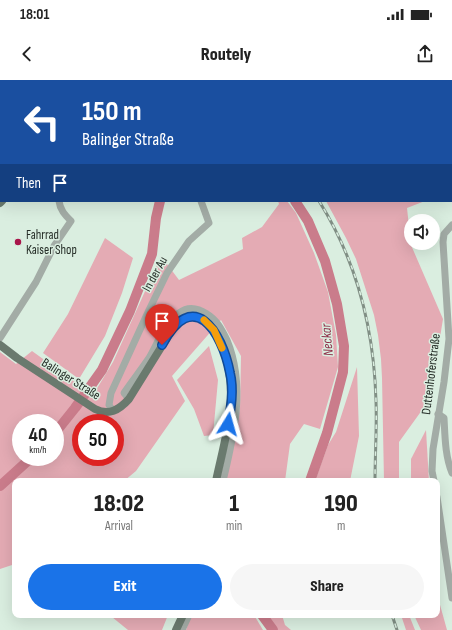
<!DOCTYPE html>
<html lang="en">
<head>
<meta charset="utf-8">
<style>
	:root { --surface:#fff; --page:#f6f6f6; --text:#222; --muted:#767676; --accent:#1a73e8 }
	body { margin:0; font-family:"Sofia Sans Condensed",sans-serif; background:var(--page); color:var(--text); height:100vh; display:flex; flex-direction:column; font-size:15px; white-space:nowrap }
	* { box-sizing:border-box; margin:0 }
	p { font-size:13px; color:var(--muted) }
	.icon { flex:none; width:22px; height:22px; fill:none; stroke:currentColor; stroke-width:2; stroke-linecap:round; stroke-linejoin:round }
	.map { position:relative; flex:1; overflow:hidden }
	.panel { position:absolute; left:12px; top:398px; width:428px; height:140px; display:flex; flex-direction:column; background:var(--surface); border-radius:8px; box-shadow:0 4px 16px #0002 }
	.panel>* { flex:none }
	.top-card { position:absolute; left:0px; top:0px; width:452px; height:122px; box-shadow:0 4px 16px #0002; background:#1a4fa0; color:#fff; overflow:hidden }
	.tools { position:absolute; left:404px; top:134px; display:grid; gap:8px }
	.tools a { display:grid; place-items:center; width:36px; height:36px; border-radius:50%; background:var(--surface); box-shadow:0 4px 16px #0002; font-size:20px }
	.speed { position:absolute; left:12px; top:334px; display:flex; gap:8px; font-size:20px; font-weight:700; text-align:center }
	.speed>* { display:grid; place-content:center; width:52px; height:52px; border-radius:50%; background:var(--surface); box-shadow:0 4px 16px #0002; line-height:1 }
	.speed small { font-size:10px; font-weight:400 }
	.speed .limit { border:6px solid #d22; background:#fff; color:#111 }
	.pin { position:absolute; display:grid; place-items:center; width:34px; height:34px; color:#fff; margin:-41px -17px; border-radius:50% 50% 50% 0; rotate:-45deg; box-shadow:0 0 4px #0007 }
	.pin .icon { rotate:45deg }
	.me { position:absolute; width:44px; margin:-22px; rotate:8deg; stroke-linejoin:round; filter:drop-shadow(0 0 3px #0008) }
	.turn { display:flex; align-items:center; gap:14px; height:84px; padding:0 16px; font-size:18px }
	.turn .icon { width:52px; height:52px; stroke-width:2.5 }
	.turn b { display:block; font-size:28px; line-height:34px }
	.then { display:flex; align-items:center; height:38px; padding:0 16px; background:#0003; gap:8px; font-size:15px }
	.eta { display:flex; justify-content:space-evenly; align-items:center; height:68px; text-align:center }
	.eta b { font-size:24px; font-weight:800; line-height:28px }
	.action { display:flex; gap:8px; margin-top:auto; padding:8px 16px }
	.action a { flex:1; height:46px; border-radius:24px; background:var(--accent); color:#fff; font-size:16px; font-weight:800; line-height:46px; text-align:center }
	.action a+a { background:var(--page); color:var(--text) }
	.status { display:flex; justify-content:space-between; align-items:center; height:28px; padding:0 20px; background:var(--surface); direction:ltr }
	.status svg { height:11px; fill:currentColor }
	header { display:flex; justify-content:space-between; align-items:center; height:52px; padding:0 16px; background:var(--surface); font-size:18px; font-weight:800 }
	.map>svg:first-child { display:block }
</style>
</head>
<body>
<div class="status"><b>18:01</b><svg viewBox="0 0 49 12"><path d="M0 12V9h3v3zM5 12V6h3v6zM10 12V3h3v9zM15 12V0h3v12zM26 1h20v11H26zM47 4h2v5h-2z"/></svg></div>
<header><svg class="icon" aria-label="back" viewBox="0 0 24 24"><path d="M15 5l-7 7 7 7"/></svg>Routely<svg class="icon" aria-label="share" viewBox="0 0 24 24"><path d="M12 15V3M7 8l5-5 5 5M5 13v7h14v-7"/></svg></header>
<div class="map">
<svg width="452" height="550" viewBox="0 0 452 550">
	<rect width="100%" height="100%" fill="#daeee0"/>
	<g fill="#e4abb4" fill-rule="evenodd">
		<polygon points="0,0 73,0 1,1 0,65"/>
		<path d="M278,121h9l9,12 18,40 14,39 8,43 2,32 -18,62 -16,-5 -14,20 -5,37h-59l14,-73 1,-52 -20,-36 -49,56 13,25 -49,70 -12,10h-109v83l-15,5v-217l16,12 16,-13 61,44 20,-33 48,-106 18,24 64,-31 -1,-11 20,-11 17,-23zM21,343h34v34h-34zM81,343h34v34h-34z"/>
		<polygon points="326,121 425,121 407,128 411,165 443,239 430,319 399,362 399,401 384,401 382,298 381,279 378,255 374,235 356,179 346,158"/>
		<polygon points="105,158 133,178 122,213 105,256 79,299 43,273 68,234"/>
		<polygon points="209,266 218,300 213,355 204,356 194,329 177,300"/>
		<polygon points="357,287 359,356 350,401 315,401 328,365 336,352"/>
		<polygon points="426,350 429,401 411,401 411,379"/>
		<polygon points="437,514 447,550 421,550 414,535 437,535"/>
		<polygon points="113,535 168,535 162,550 128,550 112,537"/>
		<polygon points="191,535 254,535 263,550 186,550"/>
		<polygon points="267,535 282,535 285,545 291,550 278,550"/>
		<polygon points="401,535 409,535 415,550 406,550"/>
	</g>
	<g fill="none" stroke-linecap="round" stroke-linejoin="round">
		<g stroke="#ca7c8b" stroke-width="10">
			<polyline points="80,1 80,0"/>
			<polyline points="0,72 1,71"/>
			<polyline points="295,121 308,141 325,181 337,224 344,266 343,292 327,353 310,401"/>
			<polyline points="55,353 75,328 102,290 130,231 152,174 156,138 160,121"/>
			<polyline points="0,406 32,377"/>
			<polyline points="262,535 273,550"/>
		</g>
		<g stroke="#a3aca6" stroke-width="7">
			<polyline points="295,0 295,1"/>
			<polyline points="353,0 354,1"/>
			<polyline points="447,0 448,1"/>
			<polyline points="180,1 181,0"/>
			<polyline points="269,1 272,0"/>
			<polyline points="394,1 395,0"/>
			<polyline points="451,8 452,10"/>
			<path d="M0,258l36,-56 18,-36 17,-25c-6,-6 -11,-11 -12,-20"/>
			<path d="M129,319l-5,-6c8,-12 17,-23 25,-35 9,-15 15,-35 30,-45 9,-7 19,-5 28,1 10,6 15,16 20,26 19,46 7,95 -4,141"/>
			<polyline points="113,331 109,325 111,313 149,230 167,193 189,161 209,143 201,121"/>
			<path d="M438,334l6,4c1,18 1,38 8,55"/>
			<polyline points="434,401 432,391 433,369 444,302 449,259 443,162 444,154 452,145"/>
			<polyline points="437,417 452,518"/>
			<polyline points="182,550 189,535"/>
		</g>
		<g stroke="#6a7a6e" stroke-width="8">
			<polyline points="170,1 171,0"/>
			<polyline points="0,123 2,121"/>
			<path d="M0,265l17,13 78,51c14,7 24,1 34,-10l46,-74c9,-8 22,-13 32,-2 8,8 13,17 17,29 16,43 1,86 -8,129"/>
			<polyline points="176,550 183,535"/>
		</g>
		<defs>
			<g id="rail">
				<path d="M319,121c39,62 55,128 57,200 1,27 -1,53 -1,80"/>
				<polyline points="392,535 397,550"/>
			</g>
		</defs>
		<use href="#rail" stroke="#818f85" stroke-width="3"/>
		<use href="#rail" stroke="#daeee0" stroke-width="1.5" stroke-dasharray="4.5" stroke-linecap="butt"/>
	</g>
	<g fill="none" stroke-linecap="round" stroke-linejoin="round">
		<defs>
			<path id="route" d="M162,265c31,-59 60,-14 68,28 4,17 1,35 -2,51"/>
		</defs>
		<use href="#route" stroke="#114b97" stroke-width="10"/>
		<use href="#route" stroke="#1a73e8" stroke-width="7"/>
		<polyline stroke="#f59e0b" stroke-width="7" points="204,240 214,250 222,268"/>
	</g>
	<circle fill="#a8154a" stroke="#daeee0" stroke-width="1.5" cx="18" cy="162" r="4"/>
	<g text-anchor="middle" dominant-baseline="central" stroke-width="3" stroke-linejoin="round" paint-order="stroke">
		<g font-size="13" fill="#252d27" stroke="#daeee0" text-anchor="start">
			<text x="26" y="155">Fahrrad<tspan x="26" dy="15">Kaiser Shop</tspan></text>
		</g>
		<g font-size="13" fill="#252d27" stroke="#daeee0">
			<text transform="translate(155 194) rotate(-61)">In der Au</text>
			<text transform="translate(431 294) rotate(-83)">Duttenhoferstraße</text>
			<text transform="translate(71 299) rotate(32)">Balinger Straße</text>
		</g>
		<g font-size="14" font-style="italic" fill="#8e2f49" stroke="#daeee0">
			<text transform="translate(327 260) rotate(-95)">Neckar</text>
		</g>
	</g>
</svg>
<div class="tools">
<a><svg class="icon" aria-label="sound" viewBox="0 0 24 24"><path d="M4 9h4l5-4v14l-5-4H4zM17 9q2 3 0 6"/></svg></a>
</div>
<div class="speed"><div>40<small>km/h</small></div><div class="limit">50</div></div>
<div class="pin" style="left:162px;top:265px;background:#d93025"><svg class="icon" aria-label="arrive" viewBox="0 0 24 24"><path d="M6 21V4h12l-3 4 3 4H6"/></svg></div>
<svg class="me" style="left:228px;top:344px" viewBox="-20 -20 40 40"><path d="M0-17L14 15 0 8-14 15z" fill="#1a73e8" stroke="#fff" stroke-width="4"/></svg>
<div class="top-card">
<div class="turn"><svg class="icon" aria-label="left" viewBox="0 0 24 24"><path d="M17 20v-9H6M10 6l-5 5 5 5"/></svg><div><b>150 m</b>Balinger Straße</div></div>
<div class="then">Then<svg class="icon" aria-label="arrive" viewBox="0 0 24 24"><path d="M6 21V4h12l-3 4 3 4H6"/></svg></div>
</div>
<section class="panel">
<div class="eta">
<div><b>18:02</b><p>Arrival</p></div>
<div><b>1</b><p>min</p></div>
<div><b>190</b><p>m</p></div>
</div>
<div class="action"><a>Exit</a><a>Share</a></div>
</section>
</div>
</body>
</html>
